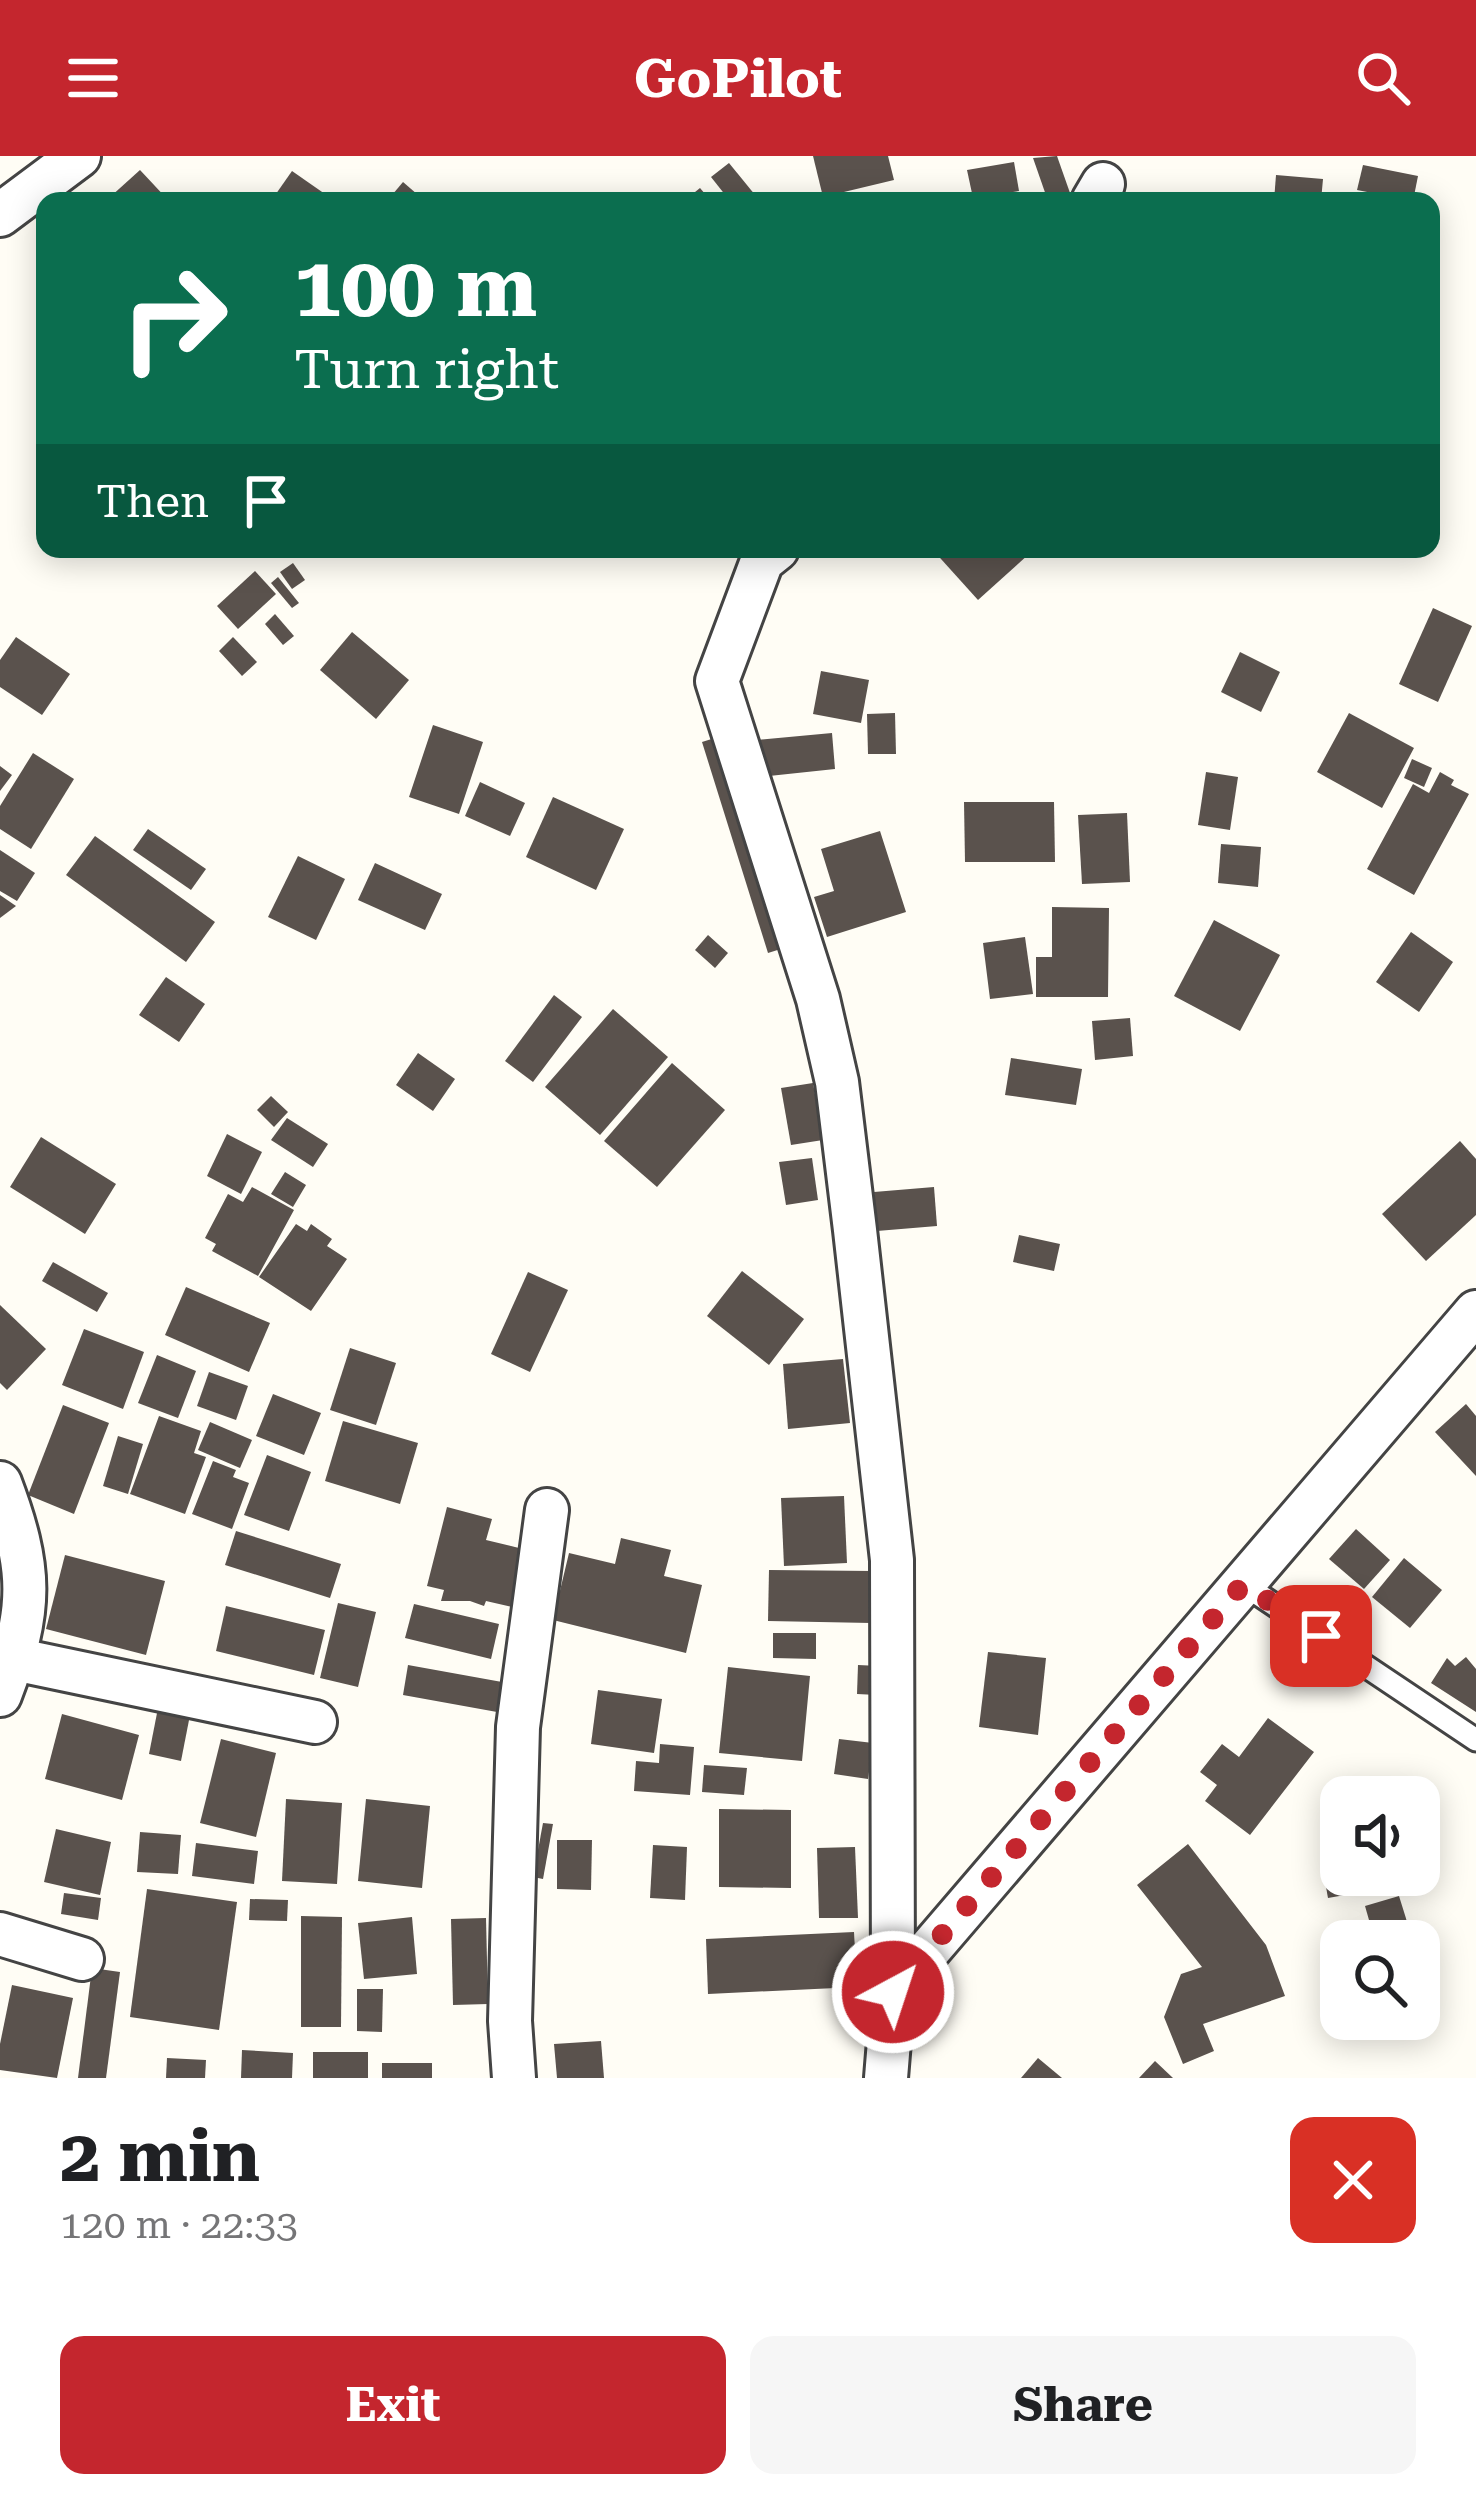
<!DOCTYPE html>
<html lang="en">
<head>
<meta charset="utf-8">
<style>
	:root { --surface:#fff; --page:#f6f6f6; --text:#202124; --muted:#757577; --accent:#c4262e }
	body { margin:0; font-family:"Roboto Serif",serif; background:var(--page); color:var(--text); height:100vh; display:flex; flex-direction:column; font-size:45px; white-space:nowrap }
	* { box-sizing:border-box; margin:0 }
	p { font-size:39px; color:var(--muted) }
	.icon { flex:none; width:66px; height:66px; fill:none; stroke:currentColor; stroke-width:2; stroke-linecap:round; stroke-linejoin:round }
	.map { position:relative; height:1922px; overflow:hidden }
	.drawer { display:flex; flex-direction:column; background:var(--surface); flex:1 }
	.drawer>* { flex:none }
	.hud { position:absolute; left:36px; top:36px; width:1404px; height:366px; border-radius:24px; box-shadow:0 6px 30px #0003; background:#0b6e4f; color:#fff; overflow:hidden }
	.buttons { position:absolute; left:1320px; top:1620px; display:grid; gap:24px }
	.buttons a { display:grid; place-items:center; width:120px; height:120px; border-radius:24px; background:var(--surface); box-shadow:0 6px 30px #0003; font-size:60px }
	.pin { position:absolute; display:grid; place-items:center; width:102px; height:102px; color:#fff; margin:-51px; border-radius:24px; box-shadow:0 6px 18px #0006 }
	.me { position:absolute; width:132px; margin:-66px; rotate:40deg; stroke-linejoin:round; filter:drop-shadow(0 0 9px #0008) }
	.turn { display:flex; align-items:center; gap:42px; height:252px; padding:0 60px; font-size:54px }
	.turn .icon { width:156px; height:156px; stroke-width:2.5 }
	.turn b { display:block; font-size:84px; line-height:102px }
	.then { display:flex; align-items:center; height:114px; padding:0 60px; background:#0003; gap:24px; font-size:45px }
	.round { display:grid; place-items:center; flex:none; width:126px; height:126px; border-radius:24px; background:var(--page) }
	.headline { display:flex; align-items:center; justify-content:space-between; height:204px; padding:0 60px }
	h1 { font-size:72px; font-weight:700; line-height:90px }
	.primary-button { display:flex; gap:24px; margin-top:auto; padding:24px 60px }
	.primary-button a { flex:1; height:138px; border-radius:24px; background:var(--accent); color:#fff; font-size:48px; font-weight:700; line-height:138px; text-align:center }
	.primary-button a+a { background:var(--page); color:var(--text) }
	header { display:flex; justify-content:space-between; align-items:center; height:156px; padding:0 60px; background:var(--accent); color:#fff; font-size:54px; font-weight:700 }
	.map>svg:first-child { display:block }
</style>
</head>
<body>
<header><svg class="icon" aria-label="menu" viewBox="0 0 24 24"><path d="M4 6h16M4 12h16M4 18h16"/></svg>GoPilot<svg class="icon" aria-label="search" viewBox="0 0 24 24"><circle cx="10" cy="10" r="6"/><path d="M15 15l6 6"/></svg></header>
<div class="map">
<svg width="1476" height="1922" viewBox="0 0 1476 1922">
	<rect width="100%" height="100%" fill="#fffdf5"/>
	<g fill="#5a524d">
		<polygon points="813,0 888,0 894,24 823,41"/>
		<polygon points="1057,0 1070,37 1048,45 1033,2"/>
		<polygon points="1014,6 1019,35 973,42 967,14"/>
		<polygon points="729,7 760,45 730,45 711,21"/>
		<polygon points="1363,9 1418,20 1413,45 1357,34"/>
		<polygon points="140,14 169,45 112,45 109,42"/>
		<polygon points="292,15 335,45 271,45"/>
		<polygon points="1276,19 1323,23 1321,45 1274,45"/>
		<polygon points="403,26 425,45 387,45"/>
		<polygon points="700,32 711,45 684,45"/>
		<polygon points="932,393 1025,393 1029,398 978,444"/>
		<polygon points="293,407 305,424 292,433 280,416"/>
		<polygon points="255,415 276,438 238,473 217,450"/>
		<polygon points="278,421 299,447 292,452 271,427"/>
		<polygon points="1433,452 1472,470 1438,546 1399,528"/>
		<polygon points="275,458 294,480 283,489 265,468"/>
		<polygon points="352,476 409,524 376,563 320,514"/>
		<polygon points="16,481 70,518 42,559 0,531 0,504"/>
		<polygon points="233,481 257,506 242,520 219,495"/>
		<polygon points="1240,496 1280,516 1261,556 1221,536"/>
		<polygon points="821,515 869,524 861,567 813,558"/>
		<polygon points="895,557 896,598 868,598 867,558"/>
		<polygon points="1349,557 1414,592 1382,652 1317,616"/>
		<polygon points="433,569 483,586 459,658 409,641"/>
		<polygon points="832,577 835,613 760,621 757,584"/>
		<polygon points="718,581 784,792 768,797 702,586"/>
		<polygon points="33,597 74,623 31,693 0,673 0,650"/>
		<polygon points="1412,603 1432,612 1424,631 1404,622"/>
		<polygon points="0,610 12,619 0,635"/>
		<polygon points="1206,616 1238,621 1230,674 1198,669"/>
		<polygon points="1440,616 1454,624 1451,629 1469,638 1414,739 1367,713 1413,628 1429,637"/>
		<polygon points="480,626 525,647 510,680 465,660"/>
		<polygon points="553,641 624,673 596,734 526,701"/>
		<polygon points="964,646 1054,646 1055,706 965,706"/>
		<polygon points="1127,657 1130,726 1082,728 1078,659"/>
		<polygon points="148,673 206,713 191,734 133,694"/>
		<polygon points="880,675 906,756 827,781 814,741 834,735 821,693"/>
		<polygon points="95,680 215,766 186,806 66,719"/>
		<polygon points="1221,688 1261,691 1258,731 1218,727"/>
		<polygon points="0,694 35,717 17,745 0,735"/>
		<polygon points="298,700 345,723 316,784 268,761"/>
		<polygon points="375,707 442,738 425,774 358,744"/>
		<polygon points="0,739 16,750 0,762"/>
		<polygon points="1052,751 1109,752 1108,841 1036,841 1036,801 1052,801"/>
		<polygon points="1214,764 1280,799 1240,875 1174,840"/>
		<polygon points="1411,776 1453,806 1419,856 1376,826"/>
		<polygon points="708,779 728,797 715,812 695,794"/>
		<polygon points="1025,781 1033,838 990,843 983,787"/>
		<polygon points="166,821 205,848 179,886 139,859"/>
		<polygon points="554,839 582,861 533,926 505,905"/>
		<polygon points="613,853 668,901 600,979 545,931"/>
		<polygon points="1130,862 1133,900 1095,904 1092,865"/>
		<polygon points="418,897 455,923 433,955 396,929"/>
		<polygon points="1011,902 1082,913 1076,949 1005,939"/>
		<polygon points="672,907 725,954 657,1031 604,985"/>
		<polygon points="813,927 823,984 791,989 781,932"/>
		<polygon points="271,940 288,956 274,971 257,954"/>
		<polygon points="287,962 328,988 313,1011 271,984"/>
		<polygon points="227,978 262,996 241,1038 207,1020"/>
		<polygon points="41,981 116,1028 85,1078 10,1031"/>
		<polygon points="1460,985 1476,1003 1476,1059 1426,1105 1382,1058"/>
		<polygon points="812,1002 818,1044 786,1049 779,1006"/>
		<polygon points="285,1016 306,1029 293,1051 271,1038"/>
		<polygon points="252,1031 294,1054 258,1120 212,1095 216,1088 205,1082 228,1038 243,1046"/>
		<polygon points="934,1031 937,1070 877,1075 874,1036"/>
		<polygon points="296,1068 307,1075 311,1068 332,1083 327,1090 347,1103 311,1155 259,1121"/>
		<polygon points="1019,1079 1060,1088 1054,1115 1013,1106"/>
		<polygon points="53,1106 108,1137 97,1156 42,1125"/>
		<polygon points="742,1115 804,1163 769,1209 707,1160"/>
		<polygon points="528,1116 568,1134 530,1216 491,1198"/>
		<polygon points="186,1131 270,1167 249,1216 165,1179"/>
		<polygon points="0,1149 46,1193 7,1234 0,1227"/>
		<polygon points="84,1173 144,1196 123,1253 62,1229"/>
		<polygon points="350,1192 396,1207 376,1269 330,1254"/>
		<polygon points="157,1199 196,1215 178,1262 138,1247"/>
		<polygon points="843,1203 850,1267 788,1273 783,1208"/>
		<polygon points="209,1216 248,1230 236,1264 197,1250"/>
		<polygon points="273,1238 321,1257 304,1299 256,1280"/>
		<polygon points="1466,1248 1476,1260 1476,1320 1435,1276"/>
		<polygon points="63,1249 109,1267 74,1358 28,1339"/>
		<polygon points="159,1260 201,1275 194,1297 206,1301 185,1358 130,1338"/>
		<polygon points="343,1265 418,1287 400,1348 325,1325"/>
		<polygon points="210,1266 252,1284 240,1312 198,1294"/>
		<polygon points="118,1280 143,1288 128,1338 103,1330"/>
		<polygon points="267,1299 311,1316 289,1375 244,1359"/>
		<polygon points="213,1305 236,1314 233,1321 249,1327 232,1373 192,1358"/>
		<polygon points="844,1340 847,1407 784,1410 781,1342"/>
		<polygon points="447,1351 492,1363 486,1384 523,1393 512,1451 486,1445 484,1450 470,1445 441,1445 444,1434 427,1430"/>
		<polygon points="1356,1373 1390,1404 1364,1433 1329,1403"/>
		<polygon points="236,1375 341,1408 330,1442 225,1409"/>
		<polygon points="621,1382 671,1394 664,1420 702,1429 686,1497 553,1464 569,1397 615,1408"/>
		<polygon points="65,1399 165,1425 146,1499 46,1473"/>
		<polygon points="1404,1402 1442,1434 1410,1472 1372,1441"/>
		<polygon points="769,1414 872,1415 871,1467 768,1465"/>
		<polygon points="338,1447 376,1456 358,1531 320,1522"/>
		<polygon points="414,1448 499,1468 491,1503 405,1482"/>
		<polygon points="226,1450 325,1474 314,1519 216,1495"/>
		<polygon points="773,1477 816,1477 816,1503 773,1502"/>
		<polygon points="988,1496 1046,1502 1038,1579 979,1571"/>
		<polygon points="1466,1501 1476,1513 1476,1556 1431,1527 1447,1502 1455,1510"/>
		<polygon points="408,1509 502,1526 497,1556 403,1539"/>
		<polygon points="858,1509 879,1510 877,1539 857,1538"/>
		<polygon points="728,1511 810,1520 802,1605 719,1597"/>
		<polygon points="598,1534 662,1543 654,1597 591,1588"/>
		<polygon points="158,1552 190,1559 181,1605 149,1598"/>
		<polygon points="62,1558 139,1579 122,1644 45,1623"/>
		<polygon points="1268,1562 1314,1596 1250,1679 1205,1645 1217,1629 1200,1616 1222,1588 1239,1601"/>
		<polygon points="221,1583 276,1597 256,1681 200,1667"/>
		<polygon points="839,1583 873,1587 868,1623 834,1618"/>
		<polygon points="660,1588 694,1591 690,1639 634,1635 636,1605 659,1607"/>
		<polygon points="704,1609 747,1612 744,1639 702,1636"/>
		<polygon points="286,1643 342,1647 337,1728 282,1725"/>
		<polygon points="366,1643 430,1650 422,1732 358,1725"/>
		<polygon points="719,1653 791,1654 791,1732 719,1731"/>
		<polygon points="543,1667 553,1668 543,1723 533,1721"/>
		<polygon points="56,1673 111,1686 100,1739 44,1726"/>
		<polygon points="140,1676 181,1679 178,1718 137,1716"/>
		<polygon points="557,1684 592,1684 591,1734 557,1733"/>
		<polygon points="196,1687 258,1695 254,1728 192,1720"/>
		<polygon points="1188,1688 1266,1789 1285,1840 1203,1868 1214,1895 1183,1908 1164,1861 1181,1818 1202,1811 1137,1729"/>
		<polygon points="653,1689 687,1691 685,1744 650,1742"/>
		<polygon points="855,1691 858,1762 819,1762 817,1692"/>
		<polygon points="1341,1717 1376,1719 1379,1733 1328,1742 1324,1720"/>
		<polygon points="147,1733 237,1746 219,1874 130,1861"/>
		<polygon points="64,1737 101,1742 98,1764 61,1758"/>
		<polygon points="1399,1740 1413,1785 1375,1785 1365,1750"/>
		<polygon points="250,1743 288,1744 287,1765 249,1764"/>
		<polygon points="301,1760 342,1761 341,1871 301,1871"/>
		<polygon points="412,1761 417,1818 364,1823 358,1767"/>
		<polygon points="486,1762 488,1848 453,1849 451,1763"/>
		<polygon points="854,1776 857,1831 708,1838 706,1783"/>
		<polygon points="92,1812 120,1816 106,1922 78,1922"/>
		<polygon points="12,1829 73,1842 57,1922 0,1914 0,1888"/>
		<polygon points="357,1833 383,1833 382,1876 357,1875"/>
		<polygon points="601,1885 604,1922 557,1922 554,1888"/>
		<polygon points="242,1894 293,1897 292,1922 241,1922"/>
		<rect x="313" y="1896" width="55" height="26"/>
		<polygon points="167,1902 206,1904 205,1922 166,1922"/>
		<polygon points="1038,1902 1062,1922 1021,1922"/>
		<polygon points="1155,1905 1173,1922 1139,1922"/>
		<rect x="382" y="1907" width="50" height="15"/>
	</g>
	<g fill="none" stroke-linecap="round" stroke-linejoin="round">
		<defs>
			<polyline id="service" points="1243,1428 1476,1584"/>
			<g id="minor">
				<polyline points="1093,45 1103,28"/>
				<polyline points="0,59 79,0"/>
				<polyline points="777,393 762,405 717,525 818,843 837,926 855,1074 892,1404 893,1836 886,1922"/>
				<path d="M0,1327c32,85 33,126 0,212"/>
				<polyline points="14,1503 315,1566"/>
				<polyline points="0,1778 82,1803"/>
				<polyline points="893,1836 1476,1156"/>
				<polyline points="514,1922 510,1865 518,1571 547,1354"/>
			</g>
		</defs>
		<use href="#service" stroke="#444" stroke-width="27"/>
		<use href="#minor" stroke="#444" stroke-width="48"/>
		<use href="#service" stroke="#fff" stroke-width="21"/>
		<use href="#minor" stroke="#fff" stroke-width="42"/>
	</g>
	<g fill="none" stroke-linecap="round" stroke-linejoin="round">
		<polyline stroke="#c4262e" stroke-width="21" stroke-dasharray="0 37.8" points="893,1836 1243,1428 1321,1480"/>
	</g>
</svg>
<div class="buttons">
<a><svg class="icon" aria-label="sound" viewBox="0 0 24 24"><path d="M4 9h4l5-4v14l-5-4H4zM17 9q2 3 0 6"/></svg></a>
<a><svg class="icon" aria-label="search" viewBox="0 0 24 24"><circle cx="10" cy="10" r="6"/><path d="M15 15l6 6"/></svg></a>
</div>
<div class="pin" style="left:1321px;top:1480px;background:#d93025"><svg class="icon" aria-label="arrive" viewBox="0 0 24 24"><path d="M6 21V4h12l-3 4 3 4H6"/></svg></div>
<svg class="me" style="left:893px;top:1836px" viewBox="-20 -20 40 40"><circle r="17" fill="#c4262e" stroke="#fff" stroke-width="3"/><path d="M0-11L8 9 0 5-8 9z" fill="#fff"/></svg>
<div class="hud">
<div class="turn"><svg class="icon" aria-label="right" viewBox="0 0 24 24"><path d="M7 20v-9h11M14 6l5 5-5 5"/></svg><div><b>100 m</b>Turn right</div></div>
<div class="then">Then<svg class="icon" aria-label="arrive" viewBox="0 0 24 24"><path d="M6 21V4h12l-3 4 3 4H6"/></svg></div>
</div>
</div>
<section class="drawer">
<div class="headline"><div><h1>2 min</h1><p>120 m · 22:33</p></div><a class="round" style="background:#d93025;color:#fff"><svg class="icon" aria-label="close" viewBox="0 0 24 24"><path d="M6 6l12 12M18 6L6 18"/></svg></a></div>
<div class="primary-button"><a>Exit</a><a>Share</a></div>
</section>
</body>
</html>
